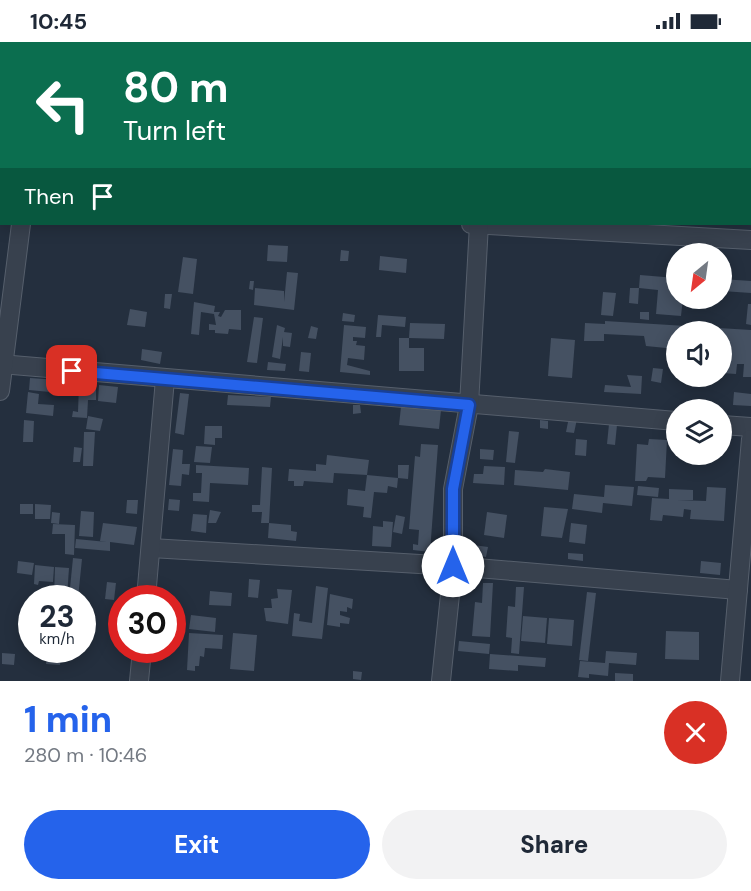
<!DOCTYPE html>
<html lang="en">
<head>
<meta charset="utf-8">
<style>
	:root { --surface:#fff; --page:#f2f2f3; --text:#1f2937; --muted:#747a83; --accent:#2563eb }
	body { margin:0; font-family:"DM Sans",sans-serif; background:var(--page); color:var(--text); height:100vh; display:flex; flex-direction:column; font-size:22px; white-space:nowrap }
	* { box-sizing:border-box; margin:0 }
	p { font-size:20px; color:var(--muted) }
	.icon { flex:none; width:33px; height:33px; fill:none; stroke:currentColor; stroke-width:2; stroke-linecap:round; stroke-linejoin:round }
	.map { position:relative; height:639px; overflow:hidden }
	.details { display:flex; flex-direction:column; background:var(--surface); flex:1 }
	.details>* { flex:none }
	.top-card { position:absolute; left:0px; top:0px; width:752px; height:183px; box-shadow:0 3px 15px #0003; background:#0b6e4f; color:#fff; overflow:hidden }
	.needle { width:39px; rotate:209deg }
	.tools { position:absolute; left:666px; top:201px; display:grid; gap:12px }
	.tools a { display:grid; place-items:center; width:66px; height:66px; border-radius:50%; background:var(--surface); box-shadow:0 3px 15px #0003; font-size:30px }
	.speed { position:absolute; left:18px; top:543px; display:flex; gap:12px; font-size:30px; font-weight:700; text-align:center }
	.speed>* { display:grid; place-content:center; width:78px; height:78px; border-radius:50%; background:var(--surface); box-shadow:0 3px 15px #0003; line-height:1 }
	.speed small { font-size:15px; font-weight:400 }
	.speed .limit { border:9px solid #d22; background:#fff; color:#111 }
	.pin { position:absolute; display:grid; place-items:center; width:51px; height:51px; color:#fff; margin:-26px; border-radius:12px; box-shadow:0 3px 9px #0006 }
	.me { position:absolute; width:66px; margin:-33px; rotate:0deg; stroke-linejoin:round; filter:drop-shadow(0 0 4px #0008) }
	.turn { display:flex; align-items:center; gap:21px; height:126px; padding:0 24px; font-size:27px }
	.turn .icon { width:78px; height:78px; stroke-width:2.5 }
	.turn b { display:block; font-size:42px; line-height:51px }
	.then { display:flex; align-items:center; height:57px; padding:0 24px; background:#0003; gap:12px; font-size:22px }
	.round { display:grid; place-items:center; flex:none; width:63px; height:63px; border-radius:32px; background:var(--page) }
	.summary { display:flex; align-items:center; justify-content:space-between; height:102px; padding:0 24px }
	h1 { font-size:36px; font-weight:800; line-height:45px; color:var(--accent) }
	.cta { display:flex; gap:12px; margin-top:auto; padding:12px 24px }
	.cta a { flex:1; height:69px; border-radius:36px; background:var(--accent); color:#fff; font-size:24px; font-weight:800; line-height:69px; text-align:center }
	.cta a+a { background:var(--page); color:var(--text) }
	.status { display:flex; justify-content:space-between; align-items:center; height:42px; padding:0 30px; background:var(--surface); direction:ltr }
	.status svg { height:16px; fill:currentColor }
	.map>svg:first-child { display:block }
</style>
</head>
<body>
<div class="status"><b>10:45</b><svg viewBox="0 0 49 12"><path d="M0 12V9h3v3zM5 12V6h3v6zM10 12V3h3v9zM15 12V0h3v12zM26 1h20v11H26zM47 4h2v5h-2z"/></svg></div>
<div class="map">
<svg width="751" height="639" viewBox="0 0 751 639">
	<rect width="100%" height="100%" fill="#242f3e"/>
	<g fill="#455162">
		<polygon points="268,203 288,204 287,220 267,219"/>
		<polygon points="341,208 349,209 348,219 340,219"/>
		<polygon points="380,214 407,217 406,231 379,228"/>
		<polygon points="183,215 197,217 193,252 178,250"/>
		<polygon points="287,230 298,231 294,268 254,263 255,246 284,249 284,260"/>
		<polygon points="640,233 676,236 676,256 683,256 681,274 656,272 658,248 639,246"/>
		<polygon points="722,237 751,239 751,251 722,249"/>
		<polygon points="250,239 254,239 253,248 249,247"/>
		<polygon points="630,246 639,246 638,262 629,261"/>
		<polygon points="603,250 616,251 613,274 601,273"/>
		<polygon points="165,252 172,252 170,267 164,266"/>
		<polygon points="194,260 215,264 214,270 220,270 218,274 221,275 225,268 241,268 241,288 229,287 228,292 215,291 215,288 209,288 209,282 216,283 214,272 201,270 199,293 191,292"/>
		<polygon points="748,262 751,262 751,283 746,282"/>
		<polygon points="130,267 147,270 145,285 127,283"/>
		<polygon points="640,270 649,270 649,278 640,277"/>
		<polygon points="343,271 355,273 354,280 342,279"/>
		<polygon points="378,273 406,275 405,285 382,283 381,295 376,295"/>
		<polygon points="254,275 263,276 257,321 247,320"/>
		<polygon points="605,279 751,288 751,335 743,335 744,322 737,322 736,332 722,331 722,290 676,290 676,307 646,304 644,294 604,292 604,299 584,299 585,281 605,282"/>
		<polygon points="410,281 445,282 444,297 409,296"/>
		<polygon points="277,283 285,286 284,290 292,291 290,305 283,304 283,295 280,317 272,315"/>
		<polygon points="344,283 366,285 365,296 353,295 353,299 357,299 356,303 365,304 364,318 348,316 347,323 370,329 370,333 340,330"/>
		<polygon points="311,284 318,286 316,297 308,296"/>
		<polygon points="399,296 409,296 409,306 424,306 424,329 399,329"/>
		<polygon points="551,296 575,298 572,336 548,334"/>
		<polygon points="142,307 162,310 160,322 141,318"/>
		<polygon points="301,310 311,311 309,330 299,329"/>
		<polygon points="268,320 286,322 285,329 267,328"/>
		<polygon points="653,326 663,327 661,341 651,339"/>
		<polygon points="627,333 642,334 641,352 604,350 605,343 631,345"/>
		<polygon points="30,336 59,338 58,346 50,346 50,350 29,348"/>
		<polygon points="79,342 96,343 96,358 88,358 87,376 72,375 73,369 78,370"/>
		<polygon points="99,343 118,345 116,361 98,359"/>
		<polygon points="28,350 39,352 38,362 54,363 53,374 26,371"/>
		<polygon points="734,350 751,352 751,364 733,363"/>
		<polygon points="180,351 189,352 184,393 175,391"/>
		<polygon points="228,353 271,355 270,365 227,363"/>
		<polygon points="353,363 360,363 361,371 353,372"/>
		<polygon points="401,365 441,368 439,387 399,383"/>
		<polygon points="88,374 103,377 100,389 86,387"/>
		<polygon points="569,375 577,377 574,391 566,390"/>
		<polygon points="24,378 34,379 33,400 23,400"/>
		<polygon points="540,378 548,379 548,387 540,386"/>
		<polygon points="609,382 617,383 615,403 607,402"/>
		<polygon points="205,384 222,384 222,396 215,396 215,403 204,402"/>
		<polygon points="722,387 731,388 729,402 722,401"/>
		<polygon points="509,389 519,390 515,421 506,420"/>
		<polygon points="84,390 95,390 93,424 83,424"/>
		<polygon points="576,397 587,398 586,414 575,413"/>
		<polygon points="649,397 667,398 665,436 648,435 646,439 635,439 637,402 648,403"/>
		<polygon points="421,402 438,403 430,510 413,508 413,502 418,503 419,488 409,487 415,414 420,415"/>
		<polygon points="196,404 212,405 210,421 194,420"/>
		<polygon points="74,405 82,406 80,420 73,420"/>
		<polygon points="173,407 183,408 182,422 190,422 189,433 182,432 181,444 169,443"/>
		<polygon points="480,407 494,408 493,418 480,417"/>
		<polygon points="691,412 706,412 706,422 690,421"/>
		<polygon points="327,413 369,418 367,433 398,436 398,423 409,423 408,437 398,436 397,446 388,444 387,451 374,450 371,476 363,475 364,465 347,463 348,447 365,449 367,433 334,431 333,441 304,439 303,444 294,444 294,439 288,439 289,427 316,429 316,422 326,423"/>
		<polygon points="196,423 249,426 248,443 210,441 209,460 193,459 193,451 201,451 202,431 196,431"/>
		<polygon points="484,424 505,425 504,443 473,441 474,432 483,432"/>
		<polygon points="262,425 272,426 269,481 261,481 262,470 252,470 252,463 260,463"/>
		<polygon points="545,427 570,430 568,448 514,443 515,428 543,430"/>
		<polygon points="605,443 634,445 632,464 603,461 602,471 572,467 574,452 604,455"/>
		<polygon points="638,444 659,446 658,455 637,453"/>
		<polygon points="707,445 726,446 724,479 690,477 691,468 684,467 683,475 663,473 662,479 650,478 652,456 669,457 669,447 693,448 693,458 677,458 706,459"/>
		<polygon points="169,457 180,458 179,469 168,468"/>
		<polygon points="127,458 138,458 137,472 126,471"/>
		<rect x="20" y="462" width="13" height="10"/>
		<polygon points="35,462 51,463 50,477 35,477"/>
		<polygon points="544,465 568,467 562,496 541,494"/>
		<polygon points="210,468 221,470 216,481 208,481"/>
		<polygon points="81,469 94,470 93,495 79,494"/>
		<polygon points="52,470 60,471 59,482 51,481"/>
		<polygon points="487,470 507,473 504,496 484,493"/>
		<polygon points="193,472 207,473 206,491 191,489"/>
		<polygon points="396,473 405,475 402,492 393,490"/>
		<polygon points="383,479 393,480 391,505 372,504 373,484 383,485"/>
		<polygon points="103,481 137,485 134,503 110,500 110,509 75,506 76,497 107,500 100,499"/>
		<polygon points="269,481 291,483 291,489 297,490 296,499 268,496"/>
		<polygon points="571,481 587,483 585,502 569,500"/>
		<polygon points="53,482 75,483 74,513 65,512 65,492 52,492"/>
		<polygon points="466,502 488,505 486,515 464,512"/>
		<polygon points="568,511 583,512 583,519 568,517"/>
		<polygon points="73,516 82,517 78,556 69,556"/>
		<polygon points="18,519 34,521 32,533 17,531"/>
		<polygon points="701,519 721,521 720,533 700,531"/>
		<polygon points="35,523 54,525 53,540 39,539 38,543 34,542"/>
		<polygon points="55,525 69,526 67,555 54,554"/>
		<polygon points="249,537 260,538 258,556 248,555"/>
		<polygon points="107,540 116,541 114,558 105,557"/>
		<polygon points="483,541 493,541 490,595 472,594 475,560 482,561"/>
		<polygon points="316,544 328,546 322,597 292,594 294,571 300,572 299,579 312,581"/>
		<polygon points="516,545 524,545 519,612 511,611 512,596 506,595 508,564 515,565"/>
		<polygon points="277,547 292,548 288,582 266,579 264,566 272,566 271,557 278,556"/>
		<polygon points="210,549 232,551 231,564 209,563"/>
		<polygon points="587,550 596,551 588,619 579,618"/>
		<polygon points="330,552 353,557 352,567 347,565 347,570 340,569 340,573 350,576 349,582 340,581 340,585 327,583"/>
		<polygon points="191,573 216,576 215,590 189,587"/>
		<polygon points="523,574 547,576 545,601 521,599"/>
		<polygon points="549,576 574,578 572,604 547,602"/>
		<polygon points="666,589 699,590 699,618 665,617"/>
		<polygon points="189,591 223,593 222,607 205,606 204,615 200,614 199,624 195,624 195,629 187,628"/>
		<polygon points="233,591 257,593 254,629 230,627"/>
		<polygon points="459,599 490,602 489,612 458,609"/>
		<polygon points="48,608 62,608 60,623 46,622"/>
		<polygon points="606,609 637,611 636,623 609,621 608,634 589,632 589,636 578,635 580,619 605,621"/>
		<polygon points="2,611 15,612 14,623 2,622"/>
		<polygon points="490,612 546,616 545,625 518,623 518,629 489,627"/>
		<polygon points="353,629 362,630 361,638 353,637"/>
		<polygon points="615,631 633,632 633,639 615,639"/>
	</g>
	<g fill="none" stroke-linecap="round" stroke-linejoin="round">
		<defs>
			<g id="minor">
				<polyline points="97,0 110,2"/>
				<polyline points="37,2 38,0"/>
				<polyline points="496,2 496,0"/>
				<polyline points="750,49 751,50"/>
				<polyline points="0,136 2,136"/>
				<polyline points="471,182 751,198"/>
				<polyline points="0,322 676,379"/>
				<polyline points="0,349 21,182"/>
				<polyline points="722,383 751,385"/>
				<polyline points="151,506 453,524 738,548"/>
				<polyline points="146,556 165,337"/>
				<polyline points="139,639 142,608"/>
				<polyline points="441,639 453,524 453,447 469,363 479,182"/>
				<polyline points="730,639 751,397"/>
			</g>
		</defs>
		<use href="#minor" stroke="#565f6c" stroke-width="20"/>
		<use href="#minor" stroke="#38414e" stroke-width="18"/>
	</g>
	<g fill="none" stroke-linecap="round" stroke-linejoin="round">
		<defs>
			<polyline id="route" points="72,329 469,363 453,447 453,524"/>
		</defs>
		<use href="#route" stroke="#184099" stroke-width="15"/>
		<use href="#route" stroke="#2563eb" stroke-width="10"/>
	</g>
</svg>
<div class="tools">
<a><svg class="needle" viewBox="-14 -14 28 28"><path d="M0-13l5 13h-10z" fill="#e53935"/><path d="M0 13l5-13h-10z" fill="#747a83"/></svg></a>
<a><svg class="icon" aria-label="sound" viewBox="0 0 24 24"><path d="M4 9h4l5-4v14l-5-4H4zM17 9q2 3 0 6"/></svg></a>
<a><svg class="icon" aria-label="layers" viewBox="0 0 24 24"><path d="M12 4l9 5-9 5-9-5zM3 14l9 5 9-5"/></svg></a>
</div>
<div class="speed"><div>23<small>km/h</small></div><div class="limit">30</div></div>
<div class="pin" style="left:72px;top:329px;background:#d93025"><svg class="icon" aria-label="arrive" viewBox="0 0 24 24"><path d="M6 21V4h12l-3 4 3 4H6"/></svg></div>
<svg class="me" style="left:453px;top:524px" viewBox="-20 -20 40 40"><circle r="19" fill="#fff"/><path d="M0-13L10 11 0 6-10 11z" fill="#2563eb"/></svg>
<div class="top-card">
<div class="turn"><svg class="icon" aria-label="left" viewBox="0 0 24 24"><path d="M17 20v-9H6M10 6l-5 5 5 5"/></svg><div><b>80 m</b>Turn left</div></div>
<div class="then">Then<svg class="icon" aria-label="arrive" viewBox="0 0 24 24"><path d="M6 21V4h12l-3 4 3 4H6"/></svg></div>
</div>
</div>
<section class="details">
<div class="summary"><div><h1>1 min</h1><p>280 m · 10:46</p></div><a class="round" style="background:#d93025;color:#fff"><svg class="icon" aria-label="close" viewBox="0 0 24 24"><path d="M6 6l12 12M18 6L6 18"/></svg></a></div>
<div class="cta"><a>Exit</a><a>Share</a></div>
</section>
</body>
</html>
